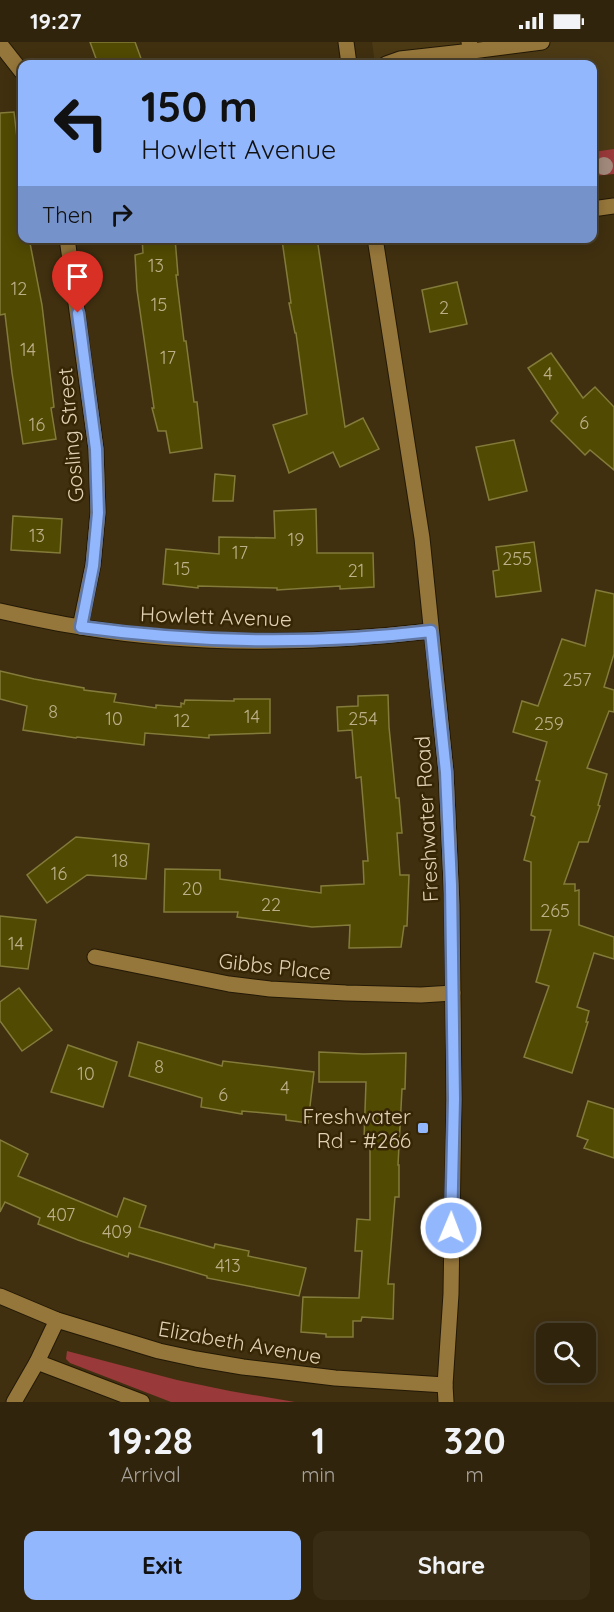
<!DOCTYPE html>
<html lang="en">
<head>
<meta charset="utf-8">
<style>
	:root { --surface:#30240c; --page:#382c15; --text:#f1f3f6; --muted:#a8a49d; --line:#4b412d; --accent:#93b7fd }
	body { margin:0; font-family:Quicksand,sans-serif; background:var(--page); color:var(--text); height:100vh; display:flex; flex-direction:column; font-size:22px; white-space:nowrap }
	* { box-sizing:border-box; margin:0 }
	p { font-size:20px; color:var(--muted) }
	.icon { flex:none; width:33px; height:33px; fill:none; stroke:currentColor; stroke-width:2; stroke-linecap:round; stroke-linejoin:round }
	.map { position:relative; height:1360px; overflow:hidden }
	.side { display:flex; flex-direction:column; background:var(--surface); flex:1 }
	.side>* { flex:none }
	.top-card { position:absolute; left:18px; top:18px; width:579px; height:183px; border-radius:12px; box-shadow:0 3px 15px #0003,0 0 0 2px var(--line); background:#93b7fd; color:#111; overflow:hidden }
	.fabs { position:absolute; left:536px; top:1281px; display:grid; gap:12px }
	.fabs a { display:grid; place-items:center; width:60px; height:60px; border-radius:12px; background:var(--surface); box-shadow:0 3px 15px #0003,0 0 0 2px var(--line); font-size:30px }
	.pin { position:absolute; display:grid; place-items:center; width:51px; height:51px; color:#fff; margin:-62px -26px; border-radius:50% 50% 50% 0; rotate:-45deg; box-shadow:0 0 6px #0007 }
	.pin .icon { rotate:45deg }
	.me { position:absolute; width:66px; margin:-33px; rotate:1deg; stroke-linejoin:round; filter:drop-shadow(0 0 4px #0008) }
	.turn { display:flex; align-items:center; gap:21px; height:126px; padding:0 24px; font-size:27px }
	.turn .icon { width:78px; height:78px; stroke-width:2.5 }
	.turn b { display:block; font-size:42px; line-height:51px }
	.then { display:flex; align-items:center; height:57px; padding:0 24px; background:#0003; gap:12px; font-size:22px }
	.eta { display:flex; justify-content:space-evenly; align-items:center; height:102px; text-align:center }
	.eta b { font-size:36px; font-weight:700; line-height:42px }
	.action { display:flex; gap:12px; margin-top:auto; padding:12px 24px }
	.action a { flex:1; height:69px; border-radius:12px; background:var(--accent); color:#111; font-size:24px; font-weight:700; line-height:69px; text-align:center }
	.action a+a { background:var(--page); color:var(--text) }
	.status { display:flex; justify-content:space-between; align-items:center; height:42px; padding:0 30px; background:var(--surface); direction:ltr }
	.status svg { height:16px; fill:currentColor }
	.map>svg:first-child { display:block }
</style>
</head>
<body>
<div class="status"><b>19:27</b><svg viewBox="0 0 49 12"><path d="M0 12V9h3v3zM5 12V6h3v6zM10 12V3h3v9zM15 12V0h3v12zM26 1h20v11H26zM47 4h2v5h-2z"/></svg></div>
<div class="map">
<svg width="614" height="1360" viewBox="0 0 614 1360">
	<rect width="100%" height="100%" fill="#403010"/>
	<polygon fill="#4c3a15" points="372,0 614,0 614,131 593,133 592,22 375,22"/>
	<g fill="#99393a">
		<polygon points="614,107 614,132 593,134 593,110"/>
		<polygon points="67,1309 177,1338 230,1349 295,1360 171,1360 70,1321 66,1317"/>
	</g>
	<g fill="#514a03" stroke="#837b3a" stroke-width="1.5">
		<polygon points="90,0 135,0 143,22 98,22"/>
		<polygon points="14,70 19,113 22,112 22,196 29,196 42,263 54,365 51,366 56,397 23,402 12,331 5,272 0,273 0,71"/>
		<polygon points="142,196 175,196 178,233 176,233 184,299 186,299 194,360 197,360 202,406 170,411 166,389 158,389 152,366 154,366 137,248 135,213 143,211"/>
		<polygon points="294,196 317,196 345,385 363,376 379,407 340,425 333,410 289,431 273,383 307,372 296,291 295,291 289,261 291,261 282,198"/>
		<polygon points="457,240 467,282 430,290 422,248"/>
		<polygon points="551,311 583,356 595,345 614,365 614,428 590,408 585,413 551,379 558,371 528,326"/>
		<polygon points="514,398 527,449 489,458 476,405"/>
		<polygon points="215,432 235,434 233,459 213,459"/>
		<polygon points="316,467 317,511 373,511 374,545 340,547 340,544 277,548 277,546 198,544 198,546 163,542 166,507 219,512 219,495 275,496 274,469"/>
		<polygon points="13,474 62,477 60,511 11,508"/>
		<polygon points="534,500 541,549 496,555 493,529 499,528 496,505"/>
		<polygon points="596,548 614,552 614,612 604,645 614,648 614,670 609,669 587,726 607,732 598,763 600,764 588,800 579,800 564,842 575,842 575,849 579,848 579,883 614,895 614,917 594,911 577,965 589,969 586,980 588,980 572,1031 524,1015 549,944 536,940 551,888 531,888 531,820 524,818 535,775 531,773 540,739 536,738 547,700 513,690 522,659 538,664 562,597 585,604"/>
		<polygon points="0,629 34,637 84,646 84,648 116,652 114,660 156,666 156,663 181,665 181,661 184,662 185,658 234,659 234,657 270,657 270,691 209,693 209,696 145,691 144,703 77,695 76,696 23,688 27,664 0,657"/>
		<polygon points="388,653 389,685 396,756 399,756 402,791 397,791 400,833 409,833 407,884 404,884 401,905 349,906 350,883 312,885 237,875 238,870 164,870 165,827 220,828 220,837 321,851 321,844 364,842 363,819 368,819 361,735 356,736 352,688 338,689 337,665 358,664 358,654"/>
		<polygon points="76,795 149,802 146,837 87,833 47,861 27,833"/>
		<polygon points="0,874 36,878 28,927 0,924"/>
		<polygon points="19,946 52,988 22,1009 0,979 0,960"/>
		<polygon points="138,1000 222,1024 223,1019 314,1030 308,1081 286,1078 286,1073 242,1069 242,1072 201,1065 202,1056 129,1034"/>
		<polygon points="68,1003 117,1020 103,1065 51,1050"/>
		<polygon points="319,1010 363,1012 406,1011 405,1047 402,1047 398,1123 399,1123 399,1155 395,1155 388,1242 394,1242 393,1277 362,1275 361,1279 353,1279 353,1295 326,1295 326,1292 301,1290 303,1255 359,1256 362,1209 355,1209 357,1177 370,1178 370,1097 364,1097 366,1040 319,1040"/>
		<polygon points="588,1059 614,1067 614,1116 584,1106 588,1098 577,1094"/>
		<polygon points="0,1098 28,1112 18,1134 117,1175 124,1156 146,1164 139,1185 214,1206 215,1202 249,1209 248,1214 306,1226 299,1254 207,1236 207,1234 129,1211 128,1215 78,1198 38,1182 40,1176 5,1160 0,1170"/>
	</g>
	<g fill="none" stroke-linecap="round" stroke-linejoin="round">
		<defs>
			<g id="service">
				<polyline points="469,0 472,9 542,0"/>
				<polyline points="386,22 400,17 472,9"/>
				<polyline points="37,1320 142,1360"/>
			</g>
			<g id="minor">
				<polyline points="0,2 22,30"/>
				<polyline points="592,167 614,164"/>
				<polyline points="67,196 96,407 98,470 93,523 80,585"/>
				<path d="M0,569c27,6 54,12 81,16 113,19 236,17 350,4"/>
				<polyline points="95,915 229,942 270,947 346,951 421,953 453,951"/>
				<polyline points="14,1360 37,1320 57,1278"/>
			</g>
			<g id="secondary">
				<polyline points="346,0 349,22"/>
				<polyline points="375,196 422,496 446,730 452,863 454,1057 451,1252 445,1343 446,1360"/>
				<polyline points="0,1254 57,1278 159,1309 196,1317 243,1325 335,1336 445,1343"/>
			</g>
		</defs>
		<use href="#service" stroke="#231906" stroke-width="17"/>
		<use href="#minor" stroke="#231906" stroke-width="17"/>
		<use href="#secondary" stroke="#231906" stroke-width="17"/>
		<use href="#service" stroke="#96773b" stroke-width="15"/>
		<use href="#minor" stroke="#96773b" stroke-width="15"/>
		<use href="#secondary" stroke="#96773b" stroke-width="15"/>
	</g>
	<circle fill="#a28a7b" cx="604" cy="124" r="9"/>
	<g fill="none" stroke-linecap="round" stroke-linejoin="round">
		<defs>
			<path id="route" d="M78,271l18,136 2,64 -5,53 -12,61c116,16 233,18 350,4l15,141 5,113 3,214 -3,129"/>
		</defs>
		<use href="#route" stroke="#6077a4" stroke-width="15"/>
		<use href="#route" stroke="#93b7fd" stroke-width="10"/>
	</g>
	<rect fill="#93b7fd" stroke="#362605" stroke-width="2" x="417" y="1080" width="12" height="12" rx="3"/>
	<g text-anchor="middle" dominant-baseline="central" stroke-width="5" stroke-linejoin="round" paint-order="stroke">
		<g font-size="18" fill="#bdaf88">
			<text x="156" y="223">13</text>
			<text x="19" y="246">12</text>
			<text x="159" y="262">15</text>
			<text x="444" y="265">2</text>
			<text x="28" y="307">14</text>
			<text x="168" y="315">17</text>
			<text x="548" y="331">4</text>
			<text x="584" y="380">6</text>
			<text x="37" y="382">16</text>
			<text x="37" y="493">13</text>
			<text x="296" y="497">19</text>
			<text x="240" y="510">17</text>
			<text x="517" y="516">255</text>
			<text x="182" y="526">15</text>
			<text x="356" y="528">21</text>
			<text x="577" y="637">257</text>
			<text x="53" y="669">8</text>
			<text x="252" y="674">14</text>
			<text x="114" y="676">10</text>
			<text x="363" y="676">254</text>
			<text x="182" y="678">12</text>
			<text x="549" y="681">259</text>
			<text x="120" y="818">18</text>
			<text x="59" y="831">16</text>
			<text x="192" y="846">20</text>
			<text x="271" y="862">22</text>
			<text x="555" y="868">265</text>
			<text x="16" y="901">14</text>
			<text x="159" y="1024">8</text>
			<text x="86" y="1031">10</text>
			<text x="285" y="1045">4</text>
			<text x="223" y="1052">6</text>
			<text x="61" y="1172">407</text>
			<text x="117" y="1189">409</text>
			<text x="228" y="1223">413</text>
		</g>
		<g font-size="21" fill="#e1d1b4" stroke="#362605">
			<text transform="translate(70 393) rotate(-95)">Gosling Street</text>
			<text transform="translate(216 574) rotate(2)">Howlett Avenue</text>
			<text transform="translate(426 777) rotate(-93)">Freshwater Road</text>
			<text transform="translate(275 924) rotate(6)">Gibbs Place</text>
			<text transform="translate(240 1300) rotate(10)">Elizabeth Avenue</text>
		</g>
		<g font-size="21" fill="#e1d1b4" stroke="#362605" text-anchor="end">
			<text x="411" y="1074">Freshwater<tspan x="411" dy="24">Rd - #266</tspan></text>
		</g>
	</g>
</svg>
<div class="fabs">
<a><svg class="icon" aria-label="search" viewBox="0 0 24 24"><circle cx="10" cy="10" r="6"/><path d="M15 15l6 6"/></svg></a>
</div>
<div class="pin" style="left:78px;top:271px;background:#d93025"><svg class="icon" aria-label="arrive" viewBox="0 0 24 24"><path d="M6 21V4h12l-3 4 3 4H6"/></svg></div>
<svg class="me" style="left:451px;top:1186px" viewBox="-20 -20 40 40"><circle r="17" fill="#93b7fd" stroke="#fff" stroke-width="3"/><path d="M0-11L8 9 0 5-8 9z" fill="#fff"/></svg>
<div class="top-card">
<div class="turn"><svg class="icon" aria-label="left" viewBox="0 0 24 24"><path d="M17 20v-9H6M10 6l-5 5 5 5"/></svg><div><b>150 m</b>Howlett Avenue</div></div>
<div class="then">Then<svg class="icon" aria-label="right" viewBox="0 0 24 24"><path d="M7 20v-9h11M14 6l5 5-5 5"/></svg></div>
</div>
</div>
<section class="side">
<div class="eta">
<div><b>19:28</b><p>Arrival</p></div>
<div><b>1</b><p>min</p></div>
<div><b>320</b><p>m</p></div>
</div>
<div class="action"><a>Exit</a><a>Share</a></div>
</section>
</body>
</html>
